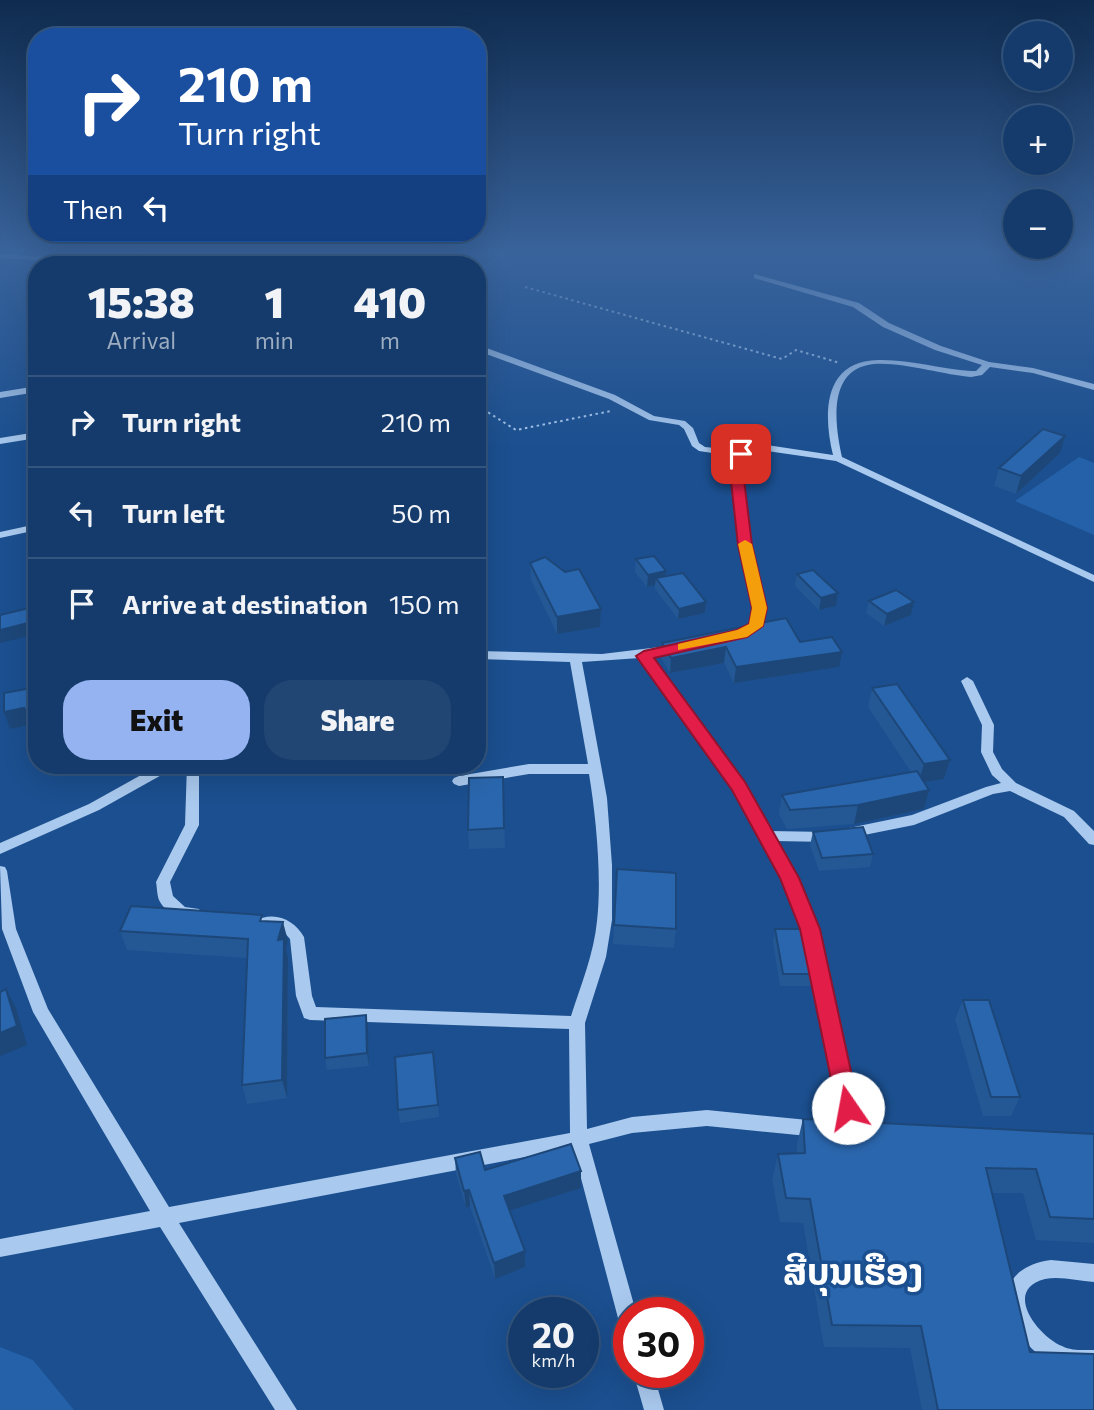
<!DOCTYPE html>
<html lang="en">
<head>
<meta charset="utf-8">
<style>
	:root { --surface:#143b6b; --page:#214673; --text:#f1f3f6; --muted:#9dadc1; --line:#33557e; --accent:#95b2f1 }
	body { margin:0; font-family:Commissioner,"Noto Sans Lao",sans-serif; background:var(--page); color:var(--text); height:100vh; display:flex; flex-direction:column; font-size:26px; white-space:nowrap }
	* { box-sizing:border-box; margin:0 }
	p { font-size:23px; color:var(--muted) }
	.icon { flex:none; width:38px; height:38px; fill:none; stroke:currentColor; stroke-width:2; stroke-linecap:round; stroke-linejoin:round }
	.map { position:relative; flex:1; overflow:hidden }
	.side { position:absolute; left:28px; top:256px; width:458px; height:518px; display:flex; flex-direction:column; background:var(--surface); border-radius:28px; box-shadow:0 7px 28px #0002,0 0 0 2px var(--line) }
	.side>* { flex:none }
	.guide { position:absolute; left:28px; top:28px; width:458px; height:214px; border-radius:28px; box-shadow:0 7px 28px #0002,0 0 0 2px var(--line); background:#1a4fa0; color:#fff; overflow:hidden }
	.buttons { position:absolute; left:1003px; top:21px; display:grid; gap:14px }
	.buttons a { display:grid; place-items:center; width:70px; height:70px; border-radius:50%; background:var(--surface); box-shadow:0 7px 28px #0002,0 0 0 2px var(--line); font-size:35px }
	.speed { position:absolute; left:508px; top:1297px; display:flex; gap:14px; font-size:35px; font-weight:700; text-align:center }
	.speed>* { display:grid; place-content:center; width:91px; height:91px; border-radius:50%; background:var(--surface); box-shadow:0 7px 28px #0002,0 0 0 2px var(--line); line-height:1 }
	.speed small { font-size:18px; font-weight:400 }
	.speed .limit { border:10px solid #d22; background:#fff; color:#111 }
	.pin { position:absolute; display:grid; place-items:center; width:60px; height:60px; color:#fff; margin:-30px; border-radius:14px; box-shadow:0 4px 10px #0006 }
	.me { position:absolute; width:77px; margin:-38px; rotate:348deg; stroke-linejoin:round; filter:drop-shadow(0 0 5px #0008) }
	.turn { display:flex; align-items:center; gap:24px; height:147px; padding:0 35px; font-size:32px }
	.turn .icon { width:91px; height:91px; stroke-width:2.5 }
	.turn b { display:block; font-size:49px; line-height:60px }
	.then { display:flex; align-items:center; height:66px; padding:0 35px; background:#0003; gap:14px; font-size:26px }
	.eta { display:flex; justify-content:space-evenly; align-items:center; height:119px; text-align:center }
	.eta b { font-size:42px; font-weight:800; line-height:49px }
	.action { display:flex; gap:14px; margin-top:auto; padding:14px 35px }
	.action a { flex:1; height:80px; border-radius:28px; background:var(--accent); color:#111; font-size:28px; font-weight:800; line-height:80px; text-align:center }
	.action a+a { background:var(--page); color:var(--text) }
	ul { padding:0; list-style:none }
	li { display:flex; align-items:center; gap:21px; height:91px; padding:0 35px; border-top:2px solid var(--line) }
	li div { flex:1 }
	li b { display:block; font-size:26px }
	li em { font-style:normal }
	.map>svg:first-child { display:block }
</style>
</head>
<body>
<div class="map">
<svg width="1094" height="1410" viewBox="0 0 1094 1410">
	<rect width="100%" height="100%" fill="#1b4f8f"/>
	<g fill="#2461a8">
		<polygon points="1079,457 1094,463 1094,535 1015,501"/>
		<polygon points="0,1347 33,1360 74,1410 0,1410"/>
	</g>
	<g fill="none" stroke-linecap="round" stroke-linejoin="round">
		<g stroke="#a9c9ee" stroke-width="2" stroke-dasharray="2.5 3.5" stroke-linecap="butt">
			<polyline points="108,262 149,252"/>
			<polyline points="424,264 435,255 432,252"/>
			<polyline points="525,287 782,359 796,350 840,363"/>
			<polyline points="478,406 516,430 611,411"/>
		</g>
		<g fill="#a9c9ee" fill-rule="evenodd">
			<polygon points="0,254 70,257 102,264 0,258"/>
			<path d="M754,274l105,29 30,20 52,23 48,16 44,6 61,16v6l-61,-17 -43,-6 -8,8 -11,2c-30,-2 -81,-19 -107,-11 -37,11 -28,64 -22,91l252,118v7l-258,-121 -76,-11 -10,1 -9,12 9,82 16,71 -6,12 -11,6h-8l-2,-2c6,-8 11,-5 15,-16l-14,-71 -9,-82 8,-10 -13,2 -27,-4 -7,-5 -8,-17 -5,-4 -30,-5 -40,-21 -131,-48v-5h3l134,49 39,21 31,5 8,7 6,15 6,4 21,2 34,-5 73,11c-10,-41 -10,-94 45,-95 31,-1 62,9 93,11h5l6,-6 -47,-15 -52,-23 -30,-20 -99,-29z"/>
			<polygon points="37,386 37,392 0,398 0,392"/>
			<polygon points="37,432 37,438 0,444 0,438"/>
			<polygon points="37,524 37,530 0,538 0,532"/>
			<path d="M676,645l4,1 2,3 -2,3 -29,5 93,127 25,47 59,1 5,1 2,4 -2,4 -5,1 -53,-1 34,64 17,55 36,173 -3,6 -6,2 -6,-2 -3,-6 -34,-173 -15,-55 -61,-116 -94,-131 -58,4 25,136 5,67v55l-6,37 -21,66 2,106 45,-12 75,-7 111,11 6,2 3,6 -3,6 -6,2 -111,-11 -75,7 -43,11 47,168h-8v16l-7,-3 -3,-7 -45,-170 -394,75 118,187h-22l-115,-183 -160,30v-18l150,-28 -117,-199 -31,-83 -2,-63 5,1 2,4 9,58 32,80 121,198 401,-74 -1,-104 -259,-9 -6,-2 -8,-22 -6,-57 -8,-9 -20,-4 -2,-4 2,-4c18,-5 33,4 42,19l8,59 4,11 255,9c10,-31 23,-63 26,-95 5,-43 -1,-105 -8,-147h-60l-70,12 -5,-2 -2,-3 2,-3 5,-2 70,-12h59l-18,-102 -92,-3v-8l124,3z"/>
			<polygon points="967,677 973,681 994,725 993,752 1002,769 1016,783 1074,811 1094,831 1094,845 1089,844 1064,817 1010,791 993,794 914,825 849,838 844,837 842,833 844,829 912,815 986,787 1001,783 992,775 981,752 982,725 961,681"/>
			<polygon points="159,765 175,765 174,768 99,810 0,854 0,843 89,804"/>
			<path d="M187,765h12v60l-29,57 3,14 12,11 14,2 2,4 -2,4c-14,4 -34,-3 -40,-17 -2,-5 -2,-13 -3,-18l29,-57z"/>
			<path d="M1051,1260l43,4v18c-16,-1 -33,-6 -49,-3 -43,11 -7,57 17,67 9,5 22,4 32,4v20c-17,0 -33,-1 -47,-10 -45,-27 -63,-91 4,-100z"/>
			<polygon points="633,1372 653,1372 664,1410 644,1410"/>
		</g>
	</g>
	<g fill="#245895">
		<polygon points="1060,453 1016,494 994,486 999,468"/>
		<polygon points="636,559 666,571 666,576 706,602 705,613 678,619 655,589 655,585 647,587 635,572"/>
		<polygon points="530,563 601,609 600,627 557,634 531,580"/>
		<polygon points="797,574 838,593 836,606 819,610 795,586"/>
		<polygon points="869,601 914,602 911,615 884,626 866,613"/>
		<polygon points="800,642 839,667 734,683 724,663 670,673 661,658 662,643"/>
		<polygon points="37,687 37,737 30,725 10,729"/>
		<polygon points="872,688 950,760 944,779 924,782 924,809 854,824 787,829 779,814 782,795 911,772 868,707"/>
		<polygon points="503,777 505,848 469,849 468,830"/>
		<polygon points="813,832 873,854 870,867 819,871 810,845"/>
		<polygon points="617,869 676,929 674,948 613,944"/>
		<polygon points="264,921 288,941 286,948 288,958 287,1098 247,1104 242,1085 247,958 127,950 120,931"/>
		<polygon points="775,929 816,974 813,986 780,986 773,942"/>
		<polygon points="963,1000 1020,1097 1011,1116 983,1116 955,1019"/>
		<polygon points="366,1015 368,1027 369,1066 327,1070 325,1058"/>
		<polygon points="433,1052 439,1117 400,1123 398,1110"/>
		<polygon points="803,1119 1094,1134 1094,1243 1036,1240 1023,1193 992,1193 1030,1352 1094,1410 922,1410 910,1348 824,1347 803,1223 780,1222 772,1179 778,1154 797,1153 797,1144"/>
		<polygon points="455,1158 485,1170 581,1188 510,1210 525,1251 525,1267 495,1279 470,1206 466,1208 456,1174"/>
	</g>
	<g fill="#1d4779">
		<polygon points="1065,436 1060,453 1016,494 1021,476"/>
		<polygon points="666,571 665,583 656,578 655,585 647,587 648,575"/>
		<polygon points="838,593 836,606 819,610 821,598"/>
		<polygon points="706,602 705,613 678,619 679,609"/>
		<polygon points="914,602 911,615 884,626 887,614"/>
		<polygon points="33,607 37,619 37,634 0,643 0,630"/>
		<polygon points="601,609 600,627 557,634 557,617"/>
		<polygon points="726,647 724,663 670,673 671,658"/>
		<polygon points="842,652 839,667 734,683 736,667"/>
		<polygon points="24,708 30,725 10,729 4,712"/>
		<polygon points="950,760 944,779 918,783 924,764"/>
		<polygon points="929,790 924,809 854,824 858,805"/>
		<polygon points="283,922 288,941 286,948 288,958 287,1098 282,1080 278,940"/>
		<polygon points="6,989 16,1008 27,1045 0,1056 0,1033"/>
		<polygon points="366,1015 368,1027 369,1066 367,1053"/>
		<polygon points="581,1171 581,1188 505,1212 504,1196"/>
		<polygon points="469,1190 470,1206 466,1208 464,1191"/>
		<polygon points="525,1251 525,1267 495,1279 494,1263"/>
	</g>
	<g fill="#2a66ad" stroke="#1d4779" stroke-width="2">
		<polygon points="1043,429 1065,436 1021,476 999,468"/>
		<polygon points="654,556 666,571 648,575 636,559"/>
		<polygon points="545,557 565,572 579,569 601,609 557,617 530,563"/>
		<polygon points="813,570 838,593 821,598 797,574"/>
		<polygon points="683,573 706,602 679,609 656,578"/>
		<polygon points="896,590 914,602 887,614 869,601"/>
		<polygon points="33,607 36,621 0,630 0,615"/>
		<polygon points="786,618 800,642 832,637 842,652 736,667 726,647 671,658 662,643"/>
		<polygon points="897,684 950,760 924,764 872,688"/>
		<polygon points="37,687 37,727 34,727 24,708 4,712 4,693"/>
		<polygon points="917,771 929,790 858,805 790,810 782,795"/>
		<polygon points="503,777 504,828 468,830 469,778"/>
		<polygon points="863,827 873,854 822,858 813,832"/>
		<polygon points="617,869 676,873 676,929 614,925"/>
		<polygon points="131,906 262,915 260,921 283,922 278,940 284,939 282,1080 242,1085 248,939 120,931"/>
		<polygon points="775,929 805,929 816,974 783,974"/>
		<polygon points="6,989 17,1026 0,1033 0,992"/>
		<polygon points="963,1000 989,1000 1020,1097 991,1097"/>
		<polygon points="366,1015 367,1053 325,1058 325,1019"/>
		<polygon points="433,1052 438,1105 398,1110 395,1057"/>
		<polygon points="803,1119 1094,1134 1094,1219 1050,1217 1036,1169 986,1168 1030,1352 1094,1354 1094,1410 938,1410 921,1326 832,1325 810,1199 786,1198 778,1154 805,1153"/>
		<polygon points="571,1144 581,1171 504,1196 525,1251 494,1263 469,1190 464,1191 455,1158 480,1152 485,1170"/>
	</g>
	<linearGradient id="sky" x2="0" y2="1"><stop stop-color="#0f2b4f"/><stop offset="0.56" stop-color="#39639b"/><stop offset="1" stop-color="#39639b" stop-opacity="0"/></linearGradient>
	<rect width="1094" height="450" fill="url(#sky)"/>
	<polygon fill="#e11d48" stroke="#92132f" stroke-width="2" points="737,451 747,454 742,463 752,545 767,608 763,626 747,637 654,658 745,782 799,878 820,929 859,1108 856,1115 848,1118 841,1115 837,1108 800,929 780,878 732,790 636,656 644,651 737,630 749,624 752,608 738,545 729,463"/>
	<polygon fill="#f59e0b" points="745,540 752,544 767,608 763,626 747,637 678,650 678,644 737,630 749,624 752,608 738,544"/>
	<g text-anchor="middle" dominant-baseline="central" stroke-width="7" stroke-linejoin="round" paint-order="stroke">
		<g font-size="37" font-weight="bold" fill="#fff" stroke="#1b4f8f">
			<text x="853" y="1270">ສີບຸນເຮືອງ</text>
		</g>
	</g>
</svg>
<div class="buttons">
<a><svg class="icon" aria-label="sound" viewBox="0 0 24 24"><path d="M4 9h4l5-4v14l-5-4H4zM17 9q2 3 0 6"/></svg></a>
<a>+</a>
<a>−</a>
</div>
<div class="speed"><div>20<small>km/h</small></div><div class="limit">30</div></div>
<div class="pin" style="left:741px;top:454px;background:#d93025"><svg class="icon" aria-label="arrive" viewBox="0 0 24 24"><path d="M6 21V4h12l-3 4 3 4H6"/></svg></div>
<svg class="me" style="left:848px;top:1108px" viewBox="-20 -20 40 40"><circle r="19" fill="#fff"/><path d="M0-13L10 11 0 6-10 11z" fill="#e11d48"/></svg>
<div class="guide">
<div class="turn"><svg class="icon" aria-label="right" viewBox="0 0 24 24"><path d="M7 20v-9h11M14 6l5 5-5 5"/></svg><div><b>210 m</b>Turn right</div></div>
<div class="then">Then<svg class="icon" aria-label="left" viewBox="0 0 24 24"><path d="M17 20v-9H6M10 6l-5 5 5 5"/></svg></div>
</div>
<section class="side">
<div class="eta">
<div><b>15:38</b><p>Arrival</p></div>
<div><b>1</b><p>min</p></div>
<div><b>410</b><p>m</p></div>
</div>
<ul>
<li><svg class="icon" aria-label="right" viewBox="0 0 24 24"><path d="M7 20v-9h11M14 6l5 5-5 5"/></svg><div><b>Turn right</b></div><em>210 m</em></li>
<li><svg class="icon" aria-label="left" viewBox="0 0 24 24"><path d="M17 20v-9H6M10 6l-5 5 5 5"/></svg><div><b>Turn left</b></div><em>50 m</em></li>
<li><svg class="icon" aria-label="arrive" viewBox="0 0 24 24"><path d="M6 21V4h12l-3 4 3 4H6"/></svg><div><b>Arrive at destination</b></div><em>150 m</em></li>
</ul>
<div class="action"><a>Exit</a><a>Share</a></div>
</section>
</div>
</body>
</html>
